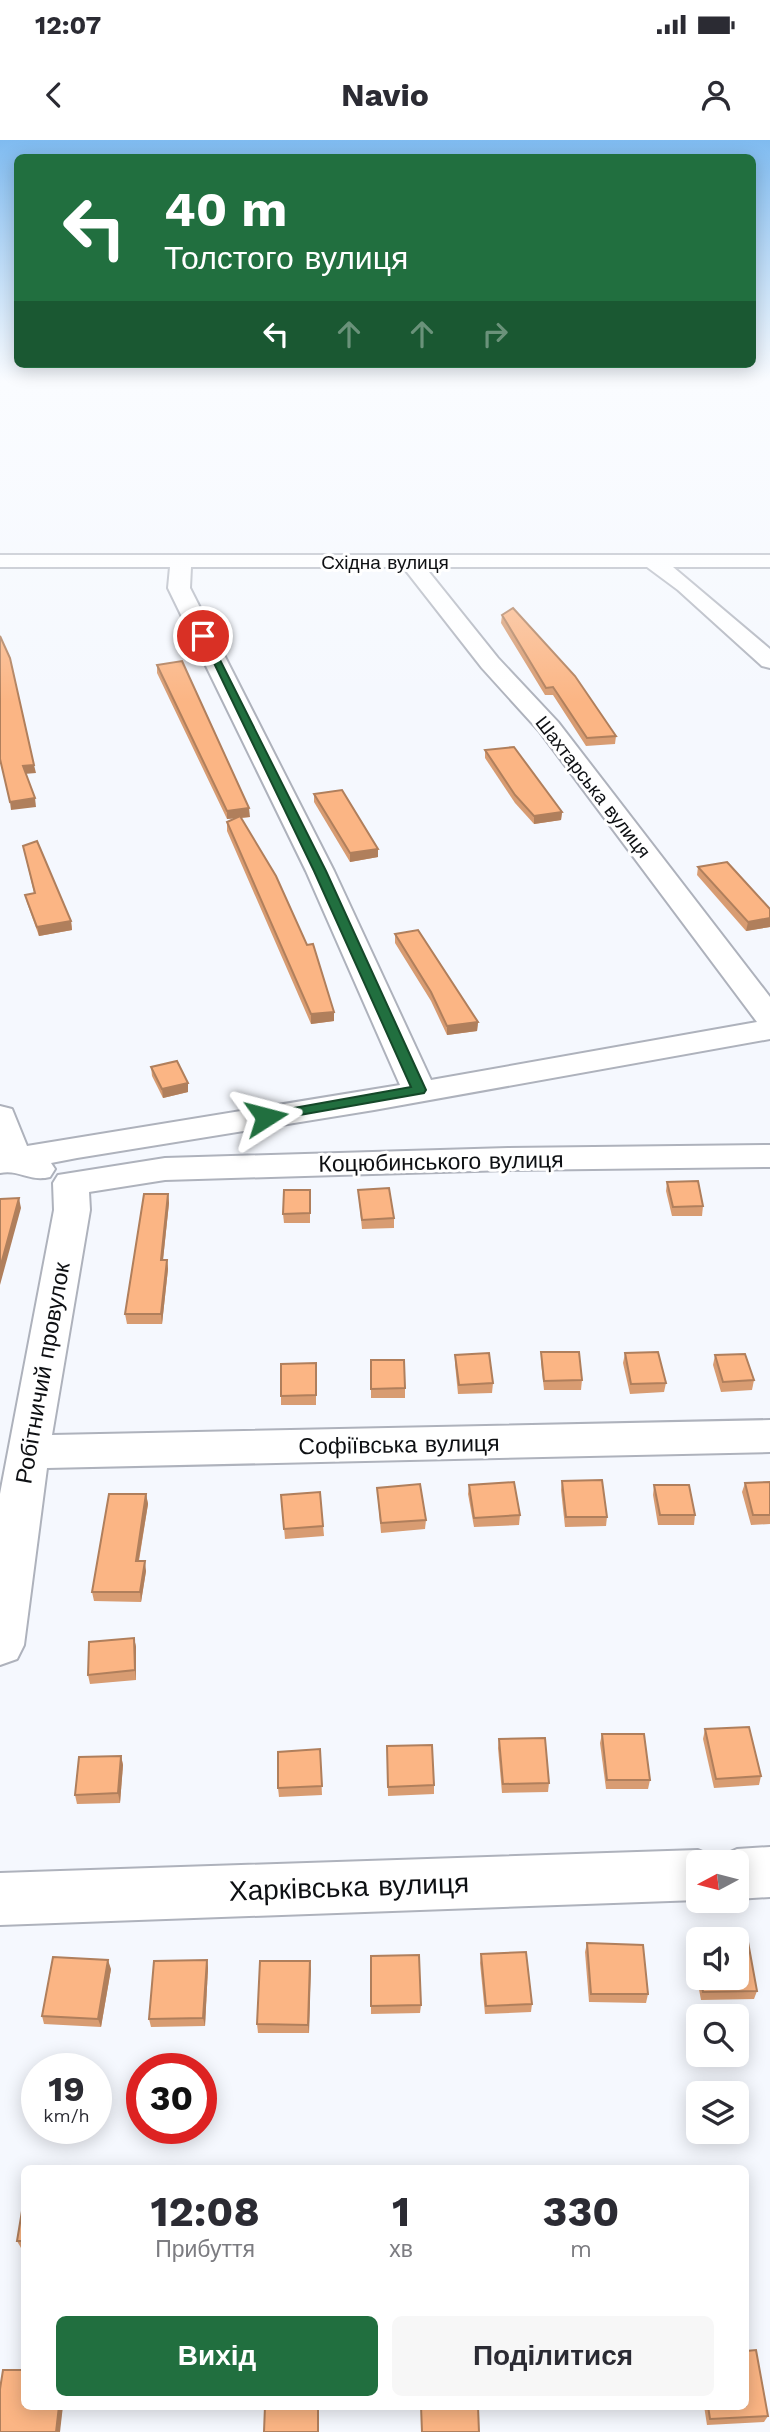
<!DOCTYPE html>
<html lang="uk">
<head>
<meta charset="utf-8">
<style>
	:root { --surface:#fff; --page:#f7f7f7; --text:#2b2b33; --muted:#7c7c81; --accent:#216f3f }
	body { margin:0; font-family:"Work Sans",sans-serif; background:var(--page); color:var(--text); height:100vh; display:flex; flex-direction:column; font-size:26px; white-space:nowrap }
	* { box-sizing:border-box; margin:0 }
	p { font-size:23px; color:var(--muted) }
	.icon { flex:none; width:38px; height:38px; fill:none; stroke:currentColor; stroke-width:2; stroke-linecap:round; stroke-linejoin:round }
	.map { position:relative; flex:1; overflow:hidden }
	.details { position:absolute; left:21px; top:2025px; width:728px; height:245px; display:flex; flex-direction:column; background:var(--surface); border-radius:10px; box-shadow:0 4px 18px #0003 }
	.details>* { flex:none }
	.guide { position:absolute; left:14px; top:14px; width:742px; height:214px; border-radius:10px; box-shadow:0 4px 18px #0003; background:#216f3f; color:#fff; overflow:hidden }
	.needle { width:46px; rotate:263deg }
	.buttons { position:absolute; left:686px; top:1710px; display:grid; gap:14px }
	.buttons a { display:grid; place-items:center; width:63px; height:63px; border-radius:10px; background:var(--surface); box-shadow:0 4px 18px #0003; font-size:35px }
	.speed { position:absolute; left:21px; top:1913px; display:flex; gap:14px; font-size:35px; font-weight:700; text-align:center }
	.speed>* { display:grid; place-content:center; width:91px; height:91px; border-radius:50%; background:var(--surface); box-shadow:0 4px 18px #0003; line-height:1 }
	.speed small { font-size:18px; font-weight:400 }
	.speed .limit { border:10px solid #d22; background:#fff; color:#111 }
	.pin { position:absolute; display:grid; place-items:center; width:60px; height:60px; color:#fff; margin:-30px; border:4px solid #fff; border-radius:50%; box-shadow:0 2px 7px #0007 }
	.me { position:absolute; width:77px; margin:-38px; rotate:81deg; stroke-linejoin:round; filter:drop-shadow(0 0 5px #0008) }
	.turn { display:flex; align-items:center; gap:24px; height:147px; padding:0 35px; font-size:32px }
	.turn .icon { width:91px; height:91px; stroke-width:2.5 }
	.turn b { display:block; font-size:49px; line-height:60px }
	.lanes { display:flex; align-items:center; height:66px; padding:0 35px; background:#0003; justify-content:center; gap:35px; direction:ltr }
	.lanes .off { opacity:.35 }
	.eta { display:flex; justify-content:space-evenly; align-items:center; height:119px; text-align:center }
	.eta b { font-size:42px; font-weight:700; line-height:49px }
	.primary-button { display:flex; gap:14px; margin-top:auto; padding:14px 35px }
	.primary-button a { flex:1; height:80px; border-radius:10px; background:var(--accent); color:#fff; font-size:28px; font-weight:700; line-height:80px; text-align:center }
	.primary-button a+a { background:var(--page); color:var(--text) }
	.status { display:flex; justify-content:space-between; align-items:center; height:49px; padding:0 35px; background:var(--surface); direction:ltr }
	.status svg { height:19px; fill:currentColor }
	header { display:flex; justify-content:space-between; align-items:center; height:91px; padding:0 35px; background:var(--surface); font-size:32px; font-weight:700 }
	.map>svg:first-child { display:block }
</style>
</head>
<body>
<div class="status"><b>12:07</b><svg viewBox="0 0 49 12"><path d="M0 12V9h3v3zM5 12V6h3v6zM10 12V3h3v9zM15 12V0h3v12zM26 1h20v11H26zM47 4h2v5h-2z"/></svg></div>
<header><svg class="icon" aria-label="back" viewBox="0 0 24 24"><path d="M15 5l-7 7 7 7"/></svg>Navio<svg class="icon" aria-label="person" viewBox="0 0 24 24"><circle cx="12" cy="8" r="4"/><path d="M4 21q1-7 8-7t8 7"/></svg></header>
<div class="map">
<svg width="770" height="2292" viewBox="0 0 770 2292">
	<rect width="100%" height="100%" fill="#f5f8fe"/>
	<g fill="none" stroke-linecap="round" stroke-linejoin="round">
		<defs>
			<g id="minor">
				<path d="M0,415h770v12h-97l97,82v19l-8,-2 -84,-76 -31,-23h-222l73,91 60,64 212,275v42l-396,71 -297,48 -26,5 4,6 -5,8c-21,5 -31,-8 -50,-4v-67l12,3 15,37 373,-61 -94,-214 -138,-283 2,-21h-170zM191,427h212l79,101 58,64 217,290 -326,58 -97,-209 -144,-283z"/>
				<polygon points="770,1005 770,1027 508,1030 165,1040 89,1052 90,1070 52,1295 770,1280 770,1312 47,1328 24,1505 17,1519 0,1525 0,1354 54,1070 53,1043 58,1035 165,1018 508,1008"/>
				<polygon points="770,1707 770,1757 737,1759 737,1722 698,1722 698,1760 0,1785 0,1733 698,1710 717,1718 737,1709"/>
			</g>
		</defs>
		<use href="#minor" stroke="#aeb2bc" stroke-width="4"/>
		<use href="#minor" fill="#fff" fill-rule="evenodd"/>
	</g>
	<g fill="#d89c72">
		<polygon points="502,475 616,596 615,604 586,606 553,555 545,555 501,483"/>
		<polygon points="157,525 250,677 241,678 334,872 334,881 311,884 227,691 227,682 235,678 227,679 157,533"/>
		<polygon points="485,610 562,672 561,680 534,684 515,663 485,618"/>
		<polygon points="314,654 378,717 350,722 314,662"/>
		<polygon points="23,706 71,781 72,790 39,796 27,763 25,755 34,753"/>
		<polygon points="698,727 770,769 770,787 746,791 697,735"/>
		<polygon points="395,794 478,882 477,891 447,895 431,861 395,803"/>
		<polygon points="151,927 188,952 163,958 152,936"/>
		<polygon points="667,1042 703,1066 702,1076 672,1076 666,1051"/>
		<polygon points="310,1050 310,1083 284,1083 283,1074"/>
		<polygon points="358,1050 394,1078 394,1088 362,1089"/>
		<polygon points="168,1054 169,1063 163,1120 167,1120 168,1129 162,1184 127,1184 125,1174"/>
		<polygon points="541,1212 582,1240 581,1250 544,1250 541,1222"/>
		<polygon points="625,1213 666,1243 664,1252 630,1254 623,1223"/>
		<polygon points="455,1215 493,1243 492,1253 458,1254 455,1224"/>
		<polygon points="715,1215 754,1240 752,1250 721,1252 713,1225"/>
		<polygon points="371,1220 405,1248 405,1258 371,1258"/>
		<polygon points="316,1223 316,1265 281,1265 281,1256"/>
		<polygon points="562,1341 607,1377 606,1386 565,1387 561,1350"/>
		<polygon points="770,1342 770,1384 751,1385 742,1352 745,1343"/>
		<polygon points="469,1345 520,1375 519,1385 474,1387 468,1354"/>
		<polygon points="654,1345 695,1375 694,1385 658,1385 653,1355"/>
		<polygon points="377,1348 426,1380 425,1389 381,1393"/>
		<polygon points="320,1352 324,1396 285,1399 281,1355"/>
		<polygon points="146,1354 148,1364 139,1421 146,1431 141,1462 94,1461 92,1452"/>
		<polygon points="134,1498 136,1507 136,1540 90,1544 88,1535"/>
		<polygon points="705,1589 761,1636 759,1645 714,1648 703,1599"/>
		<polygon points="602,1594 650,1640 648,1649 606,1649 600,1603"/>
		<polygon points="499,1599 549,1643 548,1652 502,1653 498,1608"/>
		<polygon points="387,1606 434,1645 434,1654 388,1656"/>
		<polygon points="320,1609 322,1655 279,1657 278,1648"/>
		<polygon points="121,1616 123,1625 120,1663 77,1664 75,1655"/>
		<polygon points="587,1803 648,1854 646,1863 589,1862 585,1812"/>
		<polygon points="695,1804 698,1804 698,1838 737,1838 757,1851 754,1859 701,1860 692,1812"/>
		<polygon points="481,1814 532,1864 531,1872 485,1874 480,1823"/>
		<polygon points="371,1816 421,1865 420,1873 371,1874"/>
		<polygon points="207,1820 208,1828 205,1886 151,1887 149,1879"/>
		<polygon points="310,1821 309,1893 258,1893 257,1884"/>
		<polygon points="111,1829 101,1887 44,1884 42,1876"/>
		<polygon points="24,2059 24,2108 21,2108 17,2101"/>
		<polygon points="704,2266 746,2266 768,2276 764,2282 707,2285"/>
	</g>
	<g fill="#b07f5c">
		<polygon points="34,625 36,633 24,634 23,626"/>
		<polygon points="35,658 36,667 11,670 10,662"/>
		<polygon points="249,668 250,677 227,679 227,671"/>
		<polygon points="562,672 561,680 534,684 534,676"/>
		<polygon points="378,709 378,717 350,722 350,713"/>
		<polygon points="770,778 770,787 746,791 748,782"/>
		<polygon points="71,781 72,790 39,796 37,787"/>
		<polygon points="334,872 334,881 311,884 311,874"/>
		<polygon points="478,882 477,891 447,895 447,886"/>
		<polygon points="188,943 188,952 163,958 162,949"/>
		<polygon points="168,1054 169,1063 162,1129 161,1120"/>
		<polygon points="19,1058 21,1068 0,1145 0,1128"/>
		<polygon points="167,1120 168,1129 162,1184 161,1174"/>
		<polygon points="146,1354 148,1364 137,1430 136,1421"/>
		<polygon points="145,1421 146,1431 141,1462 140,1452"/>
		<polygon points="134,1498 136,1507 136,1540 135,1530"/>
		<polygon points="121,1616 123,1625 120,1663 118,1653"/>
		<polygon points="108,1820 111,1829 101,1887 98,1879"/>
		<polygon points="207,1820 208,1828 205,1886 203,1878"/>
		<polygon points="310,1821 311,1829 309,1893 308,1885"/>
		<polygon points="59,2266 63,2266 60,2292 56,2292"/>
	</g>
	<g fill="#fbb584" stroke="#b07f5c" stroke-width="2">
		<polygon points="513,468 575,536 616,596 587,598 553,547 546,548 502,475"/>
		<polygon points="0,496 10,518 34,625 23,626 35,658 10,662 0,619"/>
		<polygon points="182,521 249,668 227,671 157,525"/>
		<polygon points="514,607 562,672 534,676 515,655 485,610"/>
		<polygon points="342,650 378,709 350,713 314,654"/>
		<polygon points="240,676 276,736 307,805 313,804 334,872 311,874 227,682"/>
		<polygon points="37,701 71,781 37,787 25,755 35,753 23,706"/>
		<polygon points="727,722 770,769 770,778 748,782 698,727"/>
		<polygon points="418,790 478,882 447,886 431,852 395,794"/>
		<polygon points="177,921 188,943 162,949 151,927"/>
		<polygon points="698,1041 703,1066 673,1067 667,1042"/>
		<polygon points="389,1048 394,1078 362,1080 358,1050"/>
		<polygon points="284,1050 310,1050 310,1073 283,1074"/>
		<polygon points="144,1054 168,1054 161,1120 167,1120 161,1174 125,1174"/>
		<polygon points="19,1058 0,1128 0,1059"/>
		<polygon points="541,1212 579,1212 582,1240 544,1241"/>
		<polygon points="658,1212 666,1243 631,1244 625,1213"/>
		<polygon points="489,1213 493,1243 459,1245 455,1215"/>
		<polygon points="745,1214 754,1240 723,1242 715,1215"/>
		<polygon points="371,1220 404,1220 405,1248 371,1249"/>
		<polygon points="316,1223 316,1255 281,1256 281,1224"/>
		<polygon points="602,1340 607,1377 566,1377 562,1341"/>
		<polygon points="514,1342 520,1375 474,1378 469,1345"/>
		<polygon points="770,1342 770,1375 753,1375 745,1343"/>
		<polygon points="420,1344 426,1380 381,1383 377,1348"/>
		<polygon points="654,1345 689,1345 695,1375 660,1375"/>
		<polygon points="320,1352 323,1386 284,1389 281,1355"/>
		<polygon points="109,1354 146,1354 136,1421 145,1421 140,1452 92,1452"/>
		<polygon points="134,1498 135,1530 88,1535 89,1502"/>
		<polygon points="749,1587 761,1636 716,1639 705,1589"/>
		<polygon points="602,1594 644,1594 650,1640 607,1640"/>
		<polygon points="545,1598 549,1643 503,1644 499,1599"/>
		<polygon points="432,1605 434,1645 388,1647 387,1606"/>
		<polygon points="320,1609 322,1646 278,1648 278,1612"/>
		<polygon points="121,1616 118,1653 75,1655 79,1617"/>
		<polygon points="748,1802 757,1851 703,1852 701,1838 737,1838 737,1803"/>
		<polygon points="587,1803 643,1805 648,1854 591,1854"/>
		<polygon points="695,1804 698,1804 698,1824"/>
		<polygon points="526,1812 532,1864 486,1866 481,1814"/>
		<polygon points="419,1815 421,1865 371,1866 371,1816"/>
		<polygon points="53,1817 108,1820 98,1879 42,1876"/>
		<polygon points="207,1820 203,1878 149,1879 154,1821"/>
		<polygon points="260,1821 310,1821 308,1885 257,1884"/>
		<polygon points="24,2059 24,2101 17,2101"/>
		<polygon points="756,2210 768,2276 710,2279 708,2266 746,2266 746,2211"/>
		<polygon points="3,2230 24,2230 24,2266 59,2266 56,2292 0,2292 0,2249"/>
		<polygon points="265,2266 318,2266 318,2292 264,2292"/>
		<polygon points="421,2266 478,2266 479,2292 422,2292"/>
	</g>
	<linearGradient id="sky" x2="0" y2="1"><stop stop-color="#7fbbf0"/><stop offset="0.43" stop-color="#fafcff"/><stop offset="1" stop-color="#fafcff" stop-opacity="0"/></linearGradient>
	<rect width="770" height="562" fill="url(#sky)"/>
	<polygon fill="#216f3f" stroke="#154829" stroke-width="2" points="200,494 208,496 326,731 426,950 424,953 266,981 259,977 266,973 411,947 314,731"/>
	<g text-anchor="middle" dominant-baseline="central" stroke-width="6" stroke-linejoin="round" paint-order="stroke">
		<g font-size="19" fill="#0e1013" stroke="#fff">
			<text x="385" y="422">Східна вулиця</text>
			<text transform="translate(593 647) rotate(52)">Шахтарська вулиця</text>
		</g>
		<g font-size="23" fill="#0e1013" stroke="#fff">
			<text transform="translate(441 1022) rotate(-1)">Коцюбинського вулиця</text>
			<text transform="translate(43 1233) rotate(-80)">Робітничий провулок</text>
			<text transform="translate(399 1305) rotate(-1)">Софіївська вулиця</text>
		</g>
		<g font-size="28" fill="#0e1013" stroke="#fff">
			<text transform="translate(349 1747) rotate(-2)">Харківська вулиця</text>
		</g>
	</g>
</svg>
<div class="buttons">
<a><svg class="needle" viewBox="-14 -14 28 28"><path d="M0-13l5 13h-10z" fill="#e53935"/><path d="M0 13l5-13h-10z" fill="#7c7c81"/></svg></a>
<a><svg class="icon" aria-label="sound" viewBox="0 0 24 24"><path d="M4 9h4l5-4v14l-5-4H4zM17 9q2 3 0 6"/></svg></a>
<a><svg class="icon" aria-label="search" viewBox="0 0 24 24"><circle cx="10" cy="10" r="6"/><path d="M15 15l6 6"/></svg></a>
<a><svg class="icon" aria-label="layers" viewBox="0 0 24 24"><path d="M12 4l9 5-9 5-9-5zM3 14l9 5 9-5"/></svg></a>
</div>
<div class="speed"><div>19<small>km/h</small></div><div class="limit">30</div></div>
<div class="pin" style="left:203px;top:496px;background:#d93025"><svg class="icon" aria-label="arrive" viewBox="0 0 24 24"><path d="M6 21V4h12l-3 4 3 4H6"/></svg></div>
<svg class="me" style="left:266px;top:977px" viewBox="-20 -20 40 40"><path d="M0-17L14 15 0 8-14 15z" fill="#216f3f" stroke="#fff" stroke-width="4"/></svg>
<div class="guide">
<div class="turn"><svg class="icon" aria-label="left" viewBox="0 0 24 24"><path d="M17 20v-9H6M10 6l-5 5 5 5"/></svg><div><b>40 m</b>Толстого вулиця</div></div>
<div class="lanes"><svg class="icon" aria-label="left" viewBox="0 0 24 24"><path d="M17 20v-9H6M10 6l-5 5 5 5"/></svg><svg class="icon off" aria-label="ahead" viewBox="0 0 24 24"><path d="M12 20V5M6 11l6-6 6 6"/></svg><svg class="icon off" aria-label="ahead" viewBox="0 0 24 24"><path d="M12 20V5M6 11l6-6 6 6"/></svg><svg class="icon off" aria-label="right" viewBox="0 0 24 24"><path d="M7 20v-9h11M14 6l5 5-5 5"/></svg></div>
</div>
<section class="details">
<div class="eta">
<div><b>12:08</b><p>Прибуття</p></div>
<div><b>1</b><p>хв</p></div>
<div><b>330</b><p>m</p></div>
</div>
<div class="primary-button"><a>Вихід</a><a>Поділитися</a></div>
</section>
</div>
</body>
</html>
